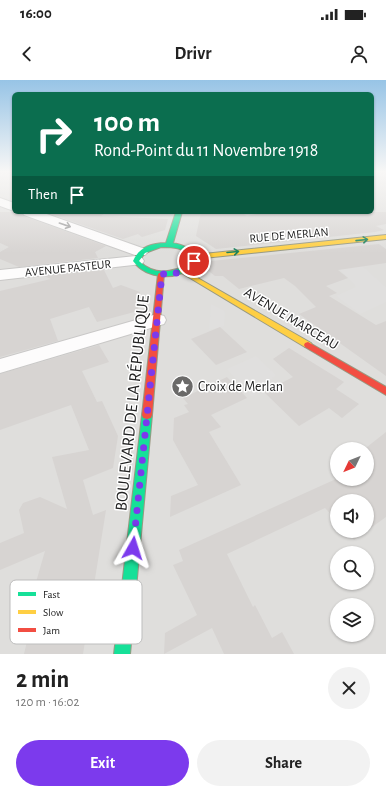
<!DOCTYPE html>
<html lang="en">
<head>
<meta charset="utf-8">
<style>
	:root { --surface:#fff; --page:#f2f2f2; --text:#222; --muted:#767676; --accent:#7c3aed }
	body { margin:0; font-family:"Alegreya Sans",sans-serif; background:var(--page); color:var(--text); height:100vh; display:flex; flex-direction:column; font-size:15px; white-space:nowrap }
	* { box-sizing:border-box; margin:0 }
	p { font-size:13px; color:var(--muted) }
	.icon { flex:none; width:22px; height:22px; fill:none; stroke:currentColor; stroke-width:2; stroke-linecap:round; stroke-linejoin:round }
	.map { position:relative; height:574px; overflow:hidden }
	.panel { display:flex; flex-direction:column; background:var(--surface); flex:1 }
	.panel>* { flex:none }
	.guide { position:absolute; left:12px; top:12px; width:362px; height:122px; border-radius:6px; box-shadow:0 1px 3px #0004; background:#0b6e4f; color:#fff; overflow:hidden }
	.needle { width:26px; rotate:227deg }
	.controls { position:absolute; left:330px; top:362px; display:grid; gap:8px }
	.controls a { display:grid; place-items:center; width:44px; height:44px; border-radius:50%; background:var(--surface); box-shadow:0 1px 3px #0004; font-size:20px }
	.pin { position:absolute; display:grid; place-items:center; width:34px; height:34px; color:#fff; margin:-17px; border:2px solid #fff; border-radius:50%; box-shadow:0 1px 4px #0007 }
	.me { position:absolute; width:44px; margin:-22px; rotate:6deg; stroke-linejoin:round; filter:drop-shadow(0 0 3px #0008) }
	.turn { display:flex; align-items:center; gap:14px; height:84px; padding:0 16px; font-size:18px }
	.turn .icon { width:52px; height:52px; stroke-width:2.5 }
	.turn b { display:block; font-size:28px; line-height:34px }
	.then { display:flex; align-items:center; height:38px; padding:0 16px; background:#0003; gap:8px; font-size:15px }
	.round { display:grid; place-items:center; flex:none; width:42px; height:42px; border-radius:21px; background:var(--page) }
	.summary { display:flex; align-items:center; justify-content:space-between; height:68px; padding:0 16px }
	h1 { font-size:24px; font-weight:600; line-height:30px }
	.button { display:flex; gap:8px; margin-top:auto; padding:8px 16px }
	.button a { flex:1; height:46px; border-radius:24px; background:var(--accent); color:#fff; font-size:16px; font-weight:600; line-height:46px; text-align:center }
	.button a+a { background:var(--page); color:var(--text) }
	.status { display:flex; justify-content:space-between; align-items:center; height:28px; padding:0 20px; background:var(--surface); direction:ltr }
	.status svg { height:11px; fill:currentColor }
	header { display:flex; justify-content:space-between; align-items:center; height:52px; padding:0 16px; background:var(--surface); font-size:18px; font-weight:600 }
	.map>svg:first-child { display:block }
</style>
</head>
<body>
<div class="status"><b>16:00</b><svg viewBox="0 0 49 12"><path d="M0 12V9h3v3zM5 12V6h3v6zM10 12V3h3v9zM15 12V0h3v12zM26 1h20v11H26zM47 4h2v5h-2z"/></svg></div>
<header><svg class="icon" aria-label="back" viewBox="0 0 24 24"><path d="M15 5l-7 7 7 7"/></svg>Drivr<svg class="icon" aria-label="person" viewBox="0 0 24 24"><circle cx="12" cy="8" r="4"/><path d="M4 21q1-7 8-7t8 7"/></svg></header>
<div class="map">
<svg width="386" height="574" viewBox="0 0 386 574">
	<rect width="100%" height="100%" fill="#f0eeeb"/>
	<path fill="#dfdedc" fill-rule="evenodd" d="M0,92h14v40h358v-40h14v482h-386zM337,369h30v30h-30zM337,421h30v30h-30zM337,473h30v30h-30zM337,525h30v30h-30z"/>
	<g fill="#e0dfde">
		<polygon points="357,181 386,207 386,222 360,234 336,216 356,207 336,186"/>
		<polygon points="211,224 225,231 224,246 209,250"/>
		<polygon points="256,276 276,295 252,317 227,289"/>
	</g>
	<g fill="#d7d4d2">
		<polygon points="0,132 21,132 23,136 106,166 95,172 98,178 19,187 0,179 0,172 9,167 0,163"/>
		<polygon points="45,132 107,132 101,136 168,139 165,150 142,157 138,154 123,159"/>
		<polygon points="201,132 241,132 247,136 266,132 386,132 386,144 376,146 384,150 375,152 216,169 196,156"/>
		<polygon points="379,164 386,169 386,183 338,190 348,198 326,206 337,213 329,216 376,245 386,241 386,296 299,234 316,227 295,206 284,198 239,209 223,196 215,196 206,189 211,181"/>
		<polygon points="104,190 113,208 121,205 140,212 138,231 97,242 89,227 50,239 58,261 0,277 0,211 51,199 44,196"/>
		<polygon points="220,247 247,272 216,285 191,259"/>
		<polygon points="99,265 109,282 82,291 97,322 102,321 118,356 113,388 83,400 93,435 106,430 83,574 24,574 40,508 34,509 45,471 0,490 0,463 24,453 19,430 23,423 40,417 67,429 52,377 89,370 71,325 0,350 0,294"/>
		<polygon points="289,268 344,302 336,309 359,324 342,338 329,328 299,346 264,312 293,297 273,279"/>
		<polygon points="227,297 247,318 211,335 221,347 209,352 241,405 170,437 171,416 198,405 173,360 174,338 189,332 184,325 188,324 183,318"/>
		<polygon points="386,352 386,437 354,460 346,451 367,451 367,421 337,421 337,441 325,428 227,474 253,527 255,525 272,558 282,552 294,574 224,574 212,548 164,574 165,553 197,535 173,485 183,481 179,470 336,399 367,399 367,367"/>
	</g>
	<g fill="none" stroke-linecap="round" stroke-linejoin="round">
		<defs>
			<g id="street">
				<polygon points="0,118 14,123 14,131 0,126"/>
				<polygon points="22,132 41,132 145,169 148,172 145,175 135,175 24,135"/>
				<polygon points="136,176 142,178 144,181 142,184 0,200 0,190"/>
				<polygon points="157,234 164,236 166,240 164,244 0,293 0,279"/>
			</g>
			<g id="fast">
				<path d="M176,132h6l-9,31c10,2 18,5 24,14l-2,8c-17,16 -48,15 -62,-4 6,-14 19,-18 33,-18zM161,167c12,0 22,0 30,10l-2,7c-17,9 -35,12 -50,-3l6,-8z"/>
				<polygon points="147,331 151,332 152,335 130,574 114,574 142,335 143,332"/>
			</g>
			<g id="slow">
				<polygon points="386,155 386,159 194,179 191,177 194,175"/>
				<polygon points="182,189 311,263 312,265 311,267 305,267 180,192 180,190"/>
			</g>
			<g id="jam">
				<polygon points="161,192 164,194 152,335 151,338 147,339 143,338 142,335 158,194"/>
				<polygon points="308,262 386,307 386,315 305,267 304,265 305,263"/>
			</g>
		</defs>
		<use href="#street" stroke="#c9c8c7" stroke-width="2"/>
		<use href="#fast" stroke="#999a82" stroke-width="2"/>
		<use href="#slow" stroke="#999a82" stroke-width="2"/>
		<use href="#jam" stroke="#999a82" stroke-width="2"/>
		<use href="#street" fill="#fdfcfc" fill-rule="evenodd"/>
		<use href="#fast" fill="#16e098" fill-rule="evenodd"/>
		<use href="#slow" fill="#ffcf43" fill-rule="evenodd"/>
		<use href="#jam" fill="#f24e42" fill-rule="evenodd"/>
	</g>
	<defs><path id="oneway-shaft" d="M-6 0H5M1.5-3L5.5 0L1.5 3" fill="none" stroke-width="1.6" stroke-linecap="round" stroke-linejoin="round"/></defs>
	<use stroke="#9a9a9a" href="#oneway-shaft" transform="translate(65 145) rotate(19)"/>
	<g stroke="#1c815d">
		<use href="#oneway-shaft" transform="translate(362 160) rotate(-6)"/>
		<use href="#oneway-shaft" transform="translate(233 172) rotate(-5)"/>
	</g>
	<linearGradient id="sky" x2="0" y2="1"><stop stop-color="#97c4e6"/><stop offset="0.53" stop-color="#f8f7f6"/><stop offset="1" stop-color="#f8f7f6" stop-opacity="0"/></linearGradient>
	<rect width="386" height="173" fill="url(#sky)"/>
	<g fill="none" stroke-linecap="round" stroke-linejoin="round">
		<path stroke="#7c3aed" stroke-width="7" stroke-dasharray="0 12.6" d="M133,468l29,-274c11,0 26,-1 32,-13"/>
	</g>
	<defs>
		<symbol id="sight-disc" viewBox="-11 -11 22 22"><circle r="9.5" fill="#6a6968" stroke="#fff"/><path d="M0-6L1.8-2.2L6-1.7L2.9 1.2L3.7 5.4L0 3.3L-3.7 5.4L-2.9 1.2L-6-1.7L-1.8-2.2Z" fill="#fff"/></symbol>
	</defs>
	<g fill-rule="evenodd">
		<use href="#sight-disc" x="170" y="294" width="25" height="25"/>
	</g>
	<g text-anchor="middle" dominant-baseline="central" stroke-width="3" stroke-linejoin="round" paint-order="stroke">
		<g font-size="12" fill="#222" stroke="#fff">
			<text transform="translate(289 155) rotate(-5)">RUE DE MERLAN</text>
			<text transform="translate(68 188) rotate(-6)">AVENUE PASTEUR</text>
		</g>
		<g font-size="14" fill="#222" stroke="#fff">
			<text transform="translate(291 239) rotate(31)">AVENUE MARCEAU</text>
		</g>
		<g font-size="14" fill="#222" stroke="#fff" text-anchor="start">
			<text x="198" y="307">Croix de Merlan</text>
		</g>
		<g font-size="17" fill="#222" stroke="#fff">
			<text transform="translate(132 323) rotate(-84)">BOULEVARD DE LA RÉPUBLIQUE</text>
		</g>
	</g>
	<rect x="10" y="500" width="132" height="64" rx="6" fill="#fff" stroke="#bdbdbd" stroke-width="1"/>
	<rect x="18" y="512" width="18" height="4" fill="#16e098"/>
	<rect x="18" y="530" width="18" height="4" fill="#ffcf43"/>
	<rect x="18" y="548" width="18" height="4" fill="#f24e42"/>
	<g font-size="11" fill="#222">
		<text x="43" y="518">Fast</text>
		<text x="43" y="536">Slow</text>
		<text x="43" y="554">Jam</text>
	</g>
</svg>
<div class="controls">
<a><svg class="needle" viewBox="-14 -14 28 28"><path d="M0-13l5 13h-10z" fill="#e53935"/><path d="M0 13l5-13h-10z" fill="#767676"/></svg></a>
<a><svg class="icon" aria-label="sound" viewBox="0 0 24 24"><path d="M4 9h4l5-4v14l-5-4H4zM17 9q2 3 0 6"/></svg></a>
<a><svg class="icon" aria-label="search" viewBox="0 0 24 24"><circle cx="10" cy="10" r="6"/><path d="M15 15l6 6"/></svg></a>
<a><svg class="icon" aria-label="layers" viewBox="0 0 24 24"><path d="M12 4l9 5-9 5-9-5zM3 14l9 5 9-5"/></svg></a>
</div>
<div class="pin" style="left:194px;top:181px;background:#d93025"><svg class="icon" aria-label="arrive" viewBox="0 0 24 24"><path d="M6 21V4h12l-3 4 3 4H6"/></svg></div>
<svg class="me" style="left:133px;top:468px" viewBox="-20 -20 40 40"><path d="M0-17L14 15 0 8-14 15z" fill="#7c3aed" stroke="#fff" stroke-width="4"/></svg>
<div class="guide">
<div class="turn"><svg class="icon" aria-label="right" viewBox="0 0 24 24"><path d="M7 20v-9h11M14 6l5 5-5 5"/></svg><div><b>100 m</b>Rond-Point du 11 Novembre 1918</div></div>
<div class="then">Then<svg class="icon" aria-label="arrive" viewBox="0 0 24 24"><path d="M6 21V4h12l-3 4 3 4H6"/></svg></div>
</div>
</div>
<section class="panel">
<div class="summary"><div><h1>2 min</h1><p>120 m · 16:02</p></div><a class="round"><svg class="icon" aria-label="close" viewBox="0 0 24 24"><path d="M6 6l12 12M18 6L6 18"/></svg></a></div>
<div class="button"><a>Exit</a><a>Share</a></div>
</section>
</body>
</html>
